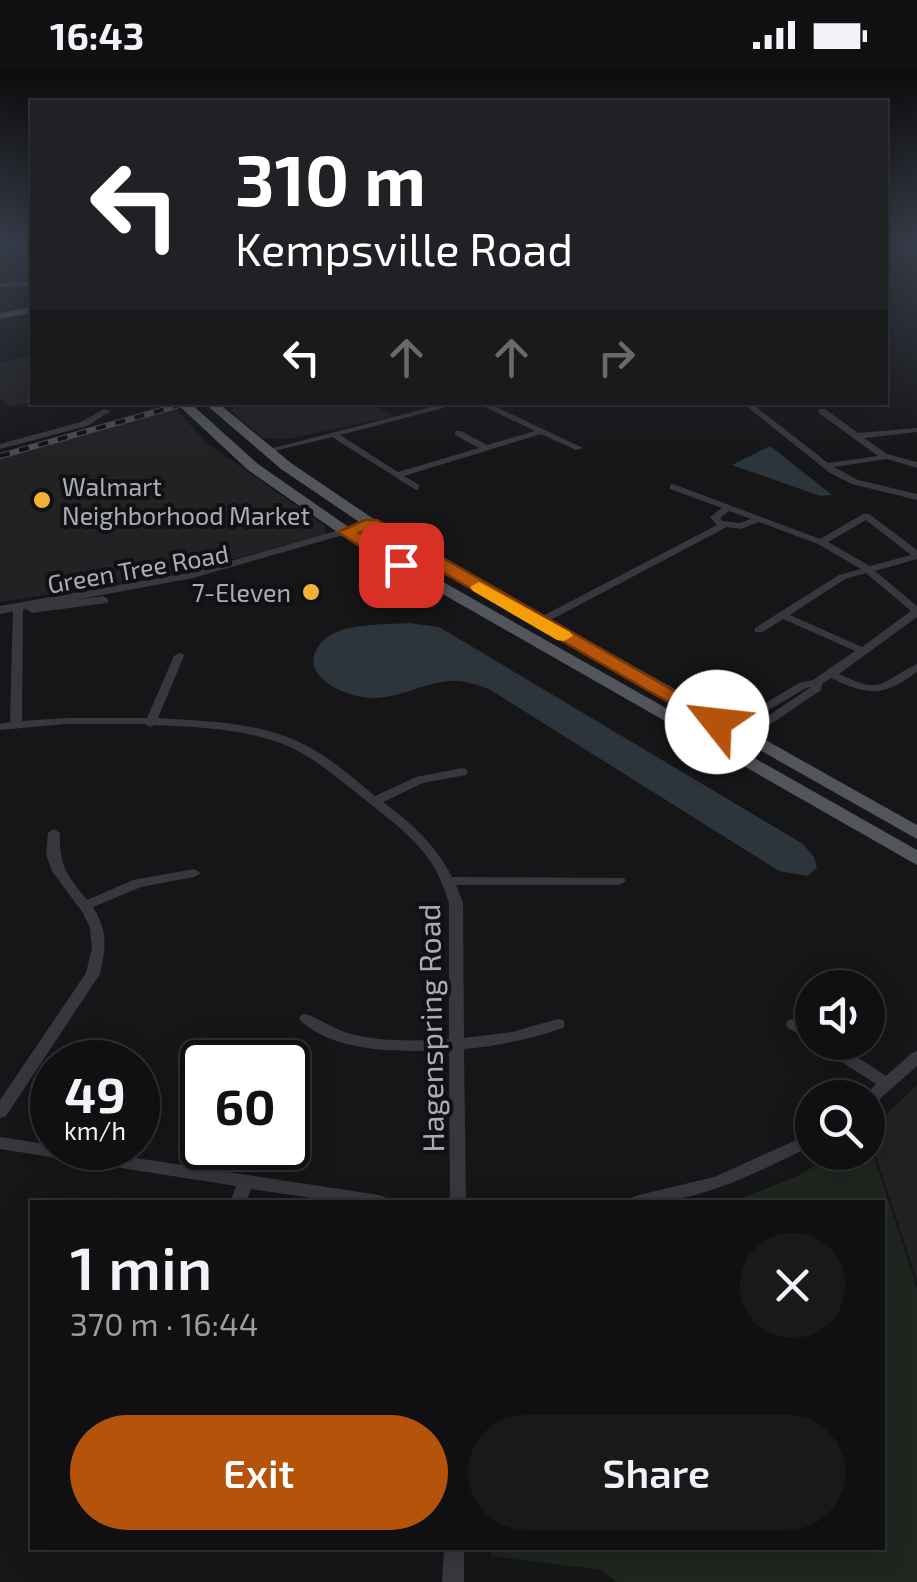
<!DOCTYPE html>
<html lang="en">
<head>
<meta charset="utf-8">
<style>
	:root { --surface:#101012; --page:#19191b; --text:#f1f3f6; --muted:#9c9d9f; --line:#303032; --accent:#b45309 }
	body { margin:0; font-family:"Exo 2",sans-serif; background:var(--page); color:var(--text); height:100vh; display:flex; flex-direction:column; font-size:38px; white-space:nowrap }
	* { box-sizing:border-box; margin:0 }
	p { font-size:32px; color:var(--muted) }
	.icon { flex:none; width:55px; height:55px; fill:none; stroke:currentColor; stroke-width:2; stroke-linecap:round; stroke-linejoin:round }
	.map { position:relative; flex:1; overflow:hidden }
	.side { position:absolute; left:30px; top:1130px; width:855px; height:350px; display:flex; flex-direction:column; background:var(--surface); border-radius:0px; box-shadow:0 5px 25px #0003,0 0 0 2px var(--line) }
	.side>* { flex:none }
	.hud { position:absolute; left:30px; top:30px; width:858px; height:305px; border-radius:0px; box-shadow:0 5px 25px #0003,0 0 0 2px var(--line); background:#202124; color:#fff; overflow:hidden }
	.controls { position:absolute; left:795px; top:900px; display:grid; gap:20px }
	.controls a { display:grid; place-items:center; width:90px; height:90px; border-radius:50%; background:var(--surface); box-shadow:0 5px 25px #0003,0 0 0 2px var(--line); font-size:50px }
	.speed { position:absolute; left:30px; top:970px; display:flex; gap:20px; font-size:50px; font-weight:700; text-align:center }
	.speed>* { display:grid; place-content:center; width:130px; height:130px; border-radius:50%; background:var(--surface); box-shadow:0 5px 25px #0003,0 0 0 2px var(--line); line-height:1 }
	.speed small { font-size:25px; font-weight:400 }
	.speed .limit { border:5px solid #111; border-radius:15px; background:#fff; color:#111 }
	.pin { position:absolute; display:grid; place-items:center; width:85px; height:85px; color:#fff; margin:-42px; border-radius:20px; box-shadow:0 5px 15px #0006 }
	.me { position:absolute; width:110px; margin:-55px; rotate:299deg; stroke-linejoin:round; filter:drop-shadow(0 0 8px #0008) }
	.turn { display:flex; align-items:center; gap:35px; height:210px; padding:0 40px; font-size:45px }
	.turn .icon { width:130px; height:130px; stroke-width:2.5 }
	.turn b { display:block; font-size:70px; line-height:85px }
	.lanes { display:flex; align-items:center; height:95px; padding:0 40px; background:#0003; justify-content:center; gap:50px; direction:ltr }
	.lanes .off { opacity:.35 }
	.round { display:grid; place-items:center; flex:none; width:105px; height:105px; border-radius:52px; background:var(--page) }
	.headline { display:flex; align-items:center; justify-content:space-between; height:170px; padding:0 40px }
	h1 { font-size:60px; font-weight:600; line-height:75px }
	.primary-button { display:flex; gap:20px; margin-top:auto; padding:20px 40px }
	.primary-button a { flex:1; height:115px; border-radius:60px; background:var(--accent); color:#fff; font-size:40px; font-weight:600; line-height:115px; text-align:center }
	.primary-button a+a { background:var(--page); color:var(--text) }
	.status { display:flex; justify-content:space-between; align-items:center; height:70px; padding:0 50px; background:var(--surface); direction:ltr }
	.status svg { height:28px; fill:currentColor }
	.map>svg:first-child { display:block }
</style>
</head>
<body>
<div class="status"><b>16:43</b><svg viewBox="0 0 49 12"><path d="M0 12V9h3v3zM5 12V6h3v6zM10 12V3h3v9zM15 12V0h3v12zM26 1h20v11H26zM47 4h2v5h-2z"/></svg></div>
<div class="map">
<svg width="917" height="1512" viewBox="0 0 917 1512">
	<rect width="100%" height="100%" fill="#161618"/>
	<g fill="#222225">
		<polygon points="32,286 32,332 8,337 0,327 0,292"/>
		<polygon points="367,332 394,346 288,369 263,368 230,340 245,333"/>
		<polygon points="176,339 206,372 325,456 325,464 183,503 0,532 0,389"/>
		<polygon points="917,1015 917,1212 868,1062"/>
	</g>
	<polygon fill="#1e261f" points="868,1069 917,1218 917,1512 617,1512 601,1500 491,1486 491,1478 882,1478 882,1132 732,1132 798,1106 835,1083 868,1082"/>
	<g fill="#2c353c">
		<polygon points="770,376 774,379 832,425 820,426 732,395"/>
		<path d="M409,553l30,4 364,217 11,13 3,11 -10,8 -28,-5 -290,-182c-13,-4 -25,-9 -38,-8 -25,1 -49,16 -75,17 -27,2 -83,-22 -55,-55 17,-21 63,-18 88,-20z"/>
	</g>
	<g fill="none" stroke-linecap="round" stroke-linejoin="round">
		<g fill="#37383d" fill-rule="evenodd">
			<polygon points="885,174 917,177 917,181 885,177"/>
			<polygon points="32,212 32,216 0,217 0,213"/>
			<polygon points="224,332 239,332 215,339 211,337"/>
			<polygon points="451,332 466,332 340,365 398,402 479,378 455,365 455,361 461,361 487,375 535,361 475,332 486,332 583,378 576,380 541,364 404,406 419,415 419,419 416,420 332,367 266,383 262,381"/>
			<polygon points="741,332 750,332 828,393 878,386 819,343 819,339 825,339 858,363 917,358 917,362 864,368 887,384 917,392 917,398 887,389 834,397 858,410 917,424 917,430 852,414 830,403"/>
			<polygon points="104,339 111,341 87,356 0,379 0,374 81,352"/>
			<path d="M673,414l147,55 43,-25h6l48,36v9l-42,12 42,35v11l-78,57c45,21 39,9 78,-10v8c-34,25 -48,24 -86,6l-9,6 -1,6 -53,36h-15l-15,7h-8l-2,-2 17,-11 2,-6 52,-31 14,-3 42,-29 -72,-32 -20,13h-8v-4l84,-53 22,-6 -43,-25 -59,-22 -18,7 -14,-2 -184,97h-8v-4l182,-95 -7,-8 12,-9 -52,-19v-4zM729,441l22,8 -11,4 -18,-2 -2,-3zM866,450l45,35 -41,11 -42,-24zM866,503l45,38 -49,36 -72,-32 55,-36zM811,617l-49,33 -5,-1v-2l49,-29z"/>
			<path d="M18,534l5,3 -1,114 44,-3h81l27,-62 5,-3 4,1 1,2 -26,62c48,3 103,4 147,27 26,13 48,33 70,51l41,-19 46,-9 4,1 2,3 -2,3 -43,8 -40,19c28,21 53,43 69,75l172,1 2,3 -7,4h-163l7,18 1,135 48,-6 46,-13 5,1 2,4 -2,4c-32,11 -64,18 -99,21l2,153h-16l-1,-152c-46,2 -115,4 -150,-31l2,-4 5,-1c15,5 29,16 45,20 32,8 66,7 98,5v-136c-5,-15 -10,-29 -19,-42 -16,-24 -40,-41 -62,-59 -31,-24 -59,-51 -97,-62 -37,-12 -78,-13 -116,-15l-5,2 -5,-3h-79l-66,6v-6l10,-2 3,-115z"/>
			<path d="M54,759l6,4c-1,33 7,42 27,67l46,-20 61,-11 7,4 -7,4 -53,10 -48,20c15,25 13,39 7,67l-94,142 -6,2v-18l86,-127 6,-25 -2,-20 -7,-15 -31,-42 -6,-17 2,-21z"/>
			<polygon points="793,949 812,959 812,971 788,958 786,954 788,950"/>
			<polygon points="815,972 834,972 886,1006 912,983 917,981 917,996 874,1034 868,1036 868,1028 862,1028 876,1014 817,976"/>
			<path d="M812,1063v13c-58,27 -116,60 -181,56l2,-5 6,-2 75,-18z"/>
			<polygon points="0,1067 52,1075 52,1078 70,1078 379,1125 385,1127 387,1132 339,1132 251,1119 246,1132 230,1132 236,1116 0,1079"/>
			<polygon points="444,1478 464,1478 464,1512 442,1512"/>
		</g>
		<polygon fill="#37383d" fill-rule="evenodd" points="371,451 375,452 375,456 193,508 75,530 103,526 109,530 107,533 32,543 26,539 0,544 0,536 192,502"/>
		<polygon fill="#45474d" fill-rule="evenodd" points="32,237 32,243 0,249 0,243"/>
		<g fill="#53555c" fill-rule="evenodd">
			<polygon points="14,174 24,174 32,183 32,191"/>
			<polygon points="175,332 189,332 258,394 360,465 917,780 917,795 350,471 248,400"/>
			<polygon points="203,332 217,332 291,393 384,456 917,755 917,769 374,462 281,399"/>
		</g>
		<defs>
			<polyline id="rail" points="0,386 190,332"/>
		</defs>
		<use href="#rail" stroke="#4a4c52" stroke-width="6"/>
		<use href="#rail" stroke="#111113" stroke-width="4" stroke-dasharray="10" stroke-linecap="butt"/>
	</g>
	<linearGradient id="sky" x2="0" y2="1"><stop stop-color="#0c0c0d"/><stop offset="0.45" stop-color="#363c48"/><stop offset="1" stop-color="#363c48" stop-opacity="0"/></linearGradient>
	<rect width="917" height="386" fill="url(#sky)"/>
	<polygon fill="#b45309" stroke="#753606" stroke-width="2.5" points="365,450 377,450 728,652 717,658 710,656 369,460 359,463 407,492 407,499 395,499 338,462"/>
	<polygon fill="#f59e0b" points="479,512 570,562 573,566 564,571 557,570 473,521 470,517"/>
	<g fill="#f2b134" stroke="#111113" stroke-width="4">
		<circle cx="42" cy="430" r="10"/>
		<circle cx="311" cy="522" r="10"/>
	</g>
	<g text-anchor="middle" dominant-baseline="central" stroke-width="8" stroke-linejoin="round" paint-order="stroke">
		<g font-size="25" fill="#a8adb8" stroke="#111113" text-anchor="start">
			<text x="62" y="416">Walmart<tspan x="62" dy="29">Neighborhood Market</tspan></text>
			<text x="291" y="522" text-anchor="end">7-Eleven</text>
		</g>
		<g font-size="25" fill="#a8adb8" stroke="#111113">
			<text transform="translate(138 498) rotate(-10)">Green Tree Road</text>
		</g>
		<g font-size="30" fill="#a8adb8" stroke="#111113">
			<text transform="translate(430 958) rotate(-91)">Hagenspring Road</text>
		</g>
	</g>
</svg>
<div class="controls">
<a><svg class="icon" aria-label="sound" viewBox="0 0 24 24"><path d="M4 9h4l5-4v14l-5-4H4zM17 9q2 3 0 6"/></svg></a>
<a><svg class="icon" aria-label="search" viewBox="0 0 24 24"><circle cx="10" cy="10" r="6"/><path d="M15 15l6 6"/></svg></a>
</div>
<div class="speed"><div>49<small>km/h</small></div><div class="limit">60</div></div>
<div class="pin" style="left:401px;top:495px;background:#d93025"><svg class="icon" aria-label="arrive" viewBox="0 0 24 24"><path d="M6 21V4h12l-3 4 3 4H6"/></svg></div>
<svg class="me" style="left:717px;top:652px" viewBox="-20 -20 40 40"><circle r="19" fill="#fff"/><path d="M0-13L10 11 0 6-10 11z" fill="#b45309"/></svg>
<div class="hud">
<div class="turn"><svg class="icon" aria-label="left" viewBox="0 0 24 24"><path d="M17 20v-9H6M10 6l-5 5 5 5"/></svg><div><b>310 m</b>Kempsville Road</div></div>
<div class="lanes"><svg class="icon" aria-label="left" viewBox="0 0 24 24"><path d="M17 20v-9H6M10 6l-5 5 5 5"/></svg><svg class="icon off" aria-label="ahead" viewBox="0 0 24 24"><path d="M12 20V5M6 11l6-6 6 6"/></svg><svg class="icon off" aria-label="ahead" viewBox="0 0 24 24"><path d="M12 20V5M6 11l6-6 6 6"/></svg><svg class="icon off" aria-label="right" viewBox="0 0 24 24"><path d="M7 20v-9h11M14 6l5 5-5 5"/></svg></div>
</div>
<section class="side">
<div class="headline"><div><h1>1 min</h1><p>370 m · 16:44</p></div><a class="round"><svg class="icon" aria-label="close" viewBox="0 0 24 24"><path d="M6 6l12 12M18 6L6 18"/></svg></a></div>
<div class="primary-button"><a>Exit</a><a>Share</a></div>
</section>
</div>
</body>
</html>
